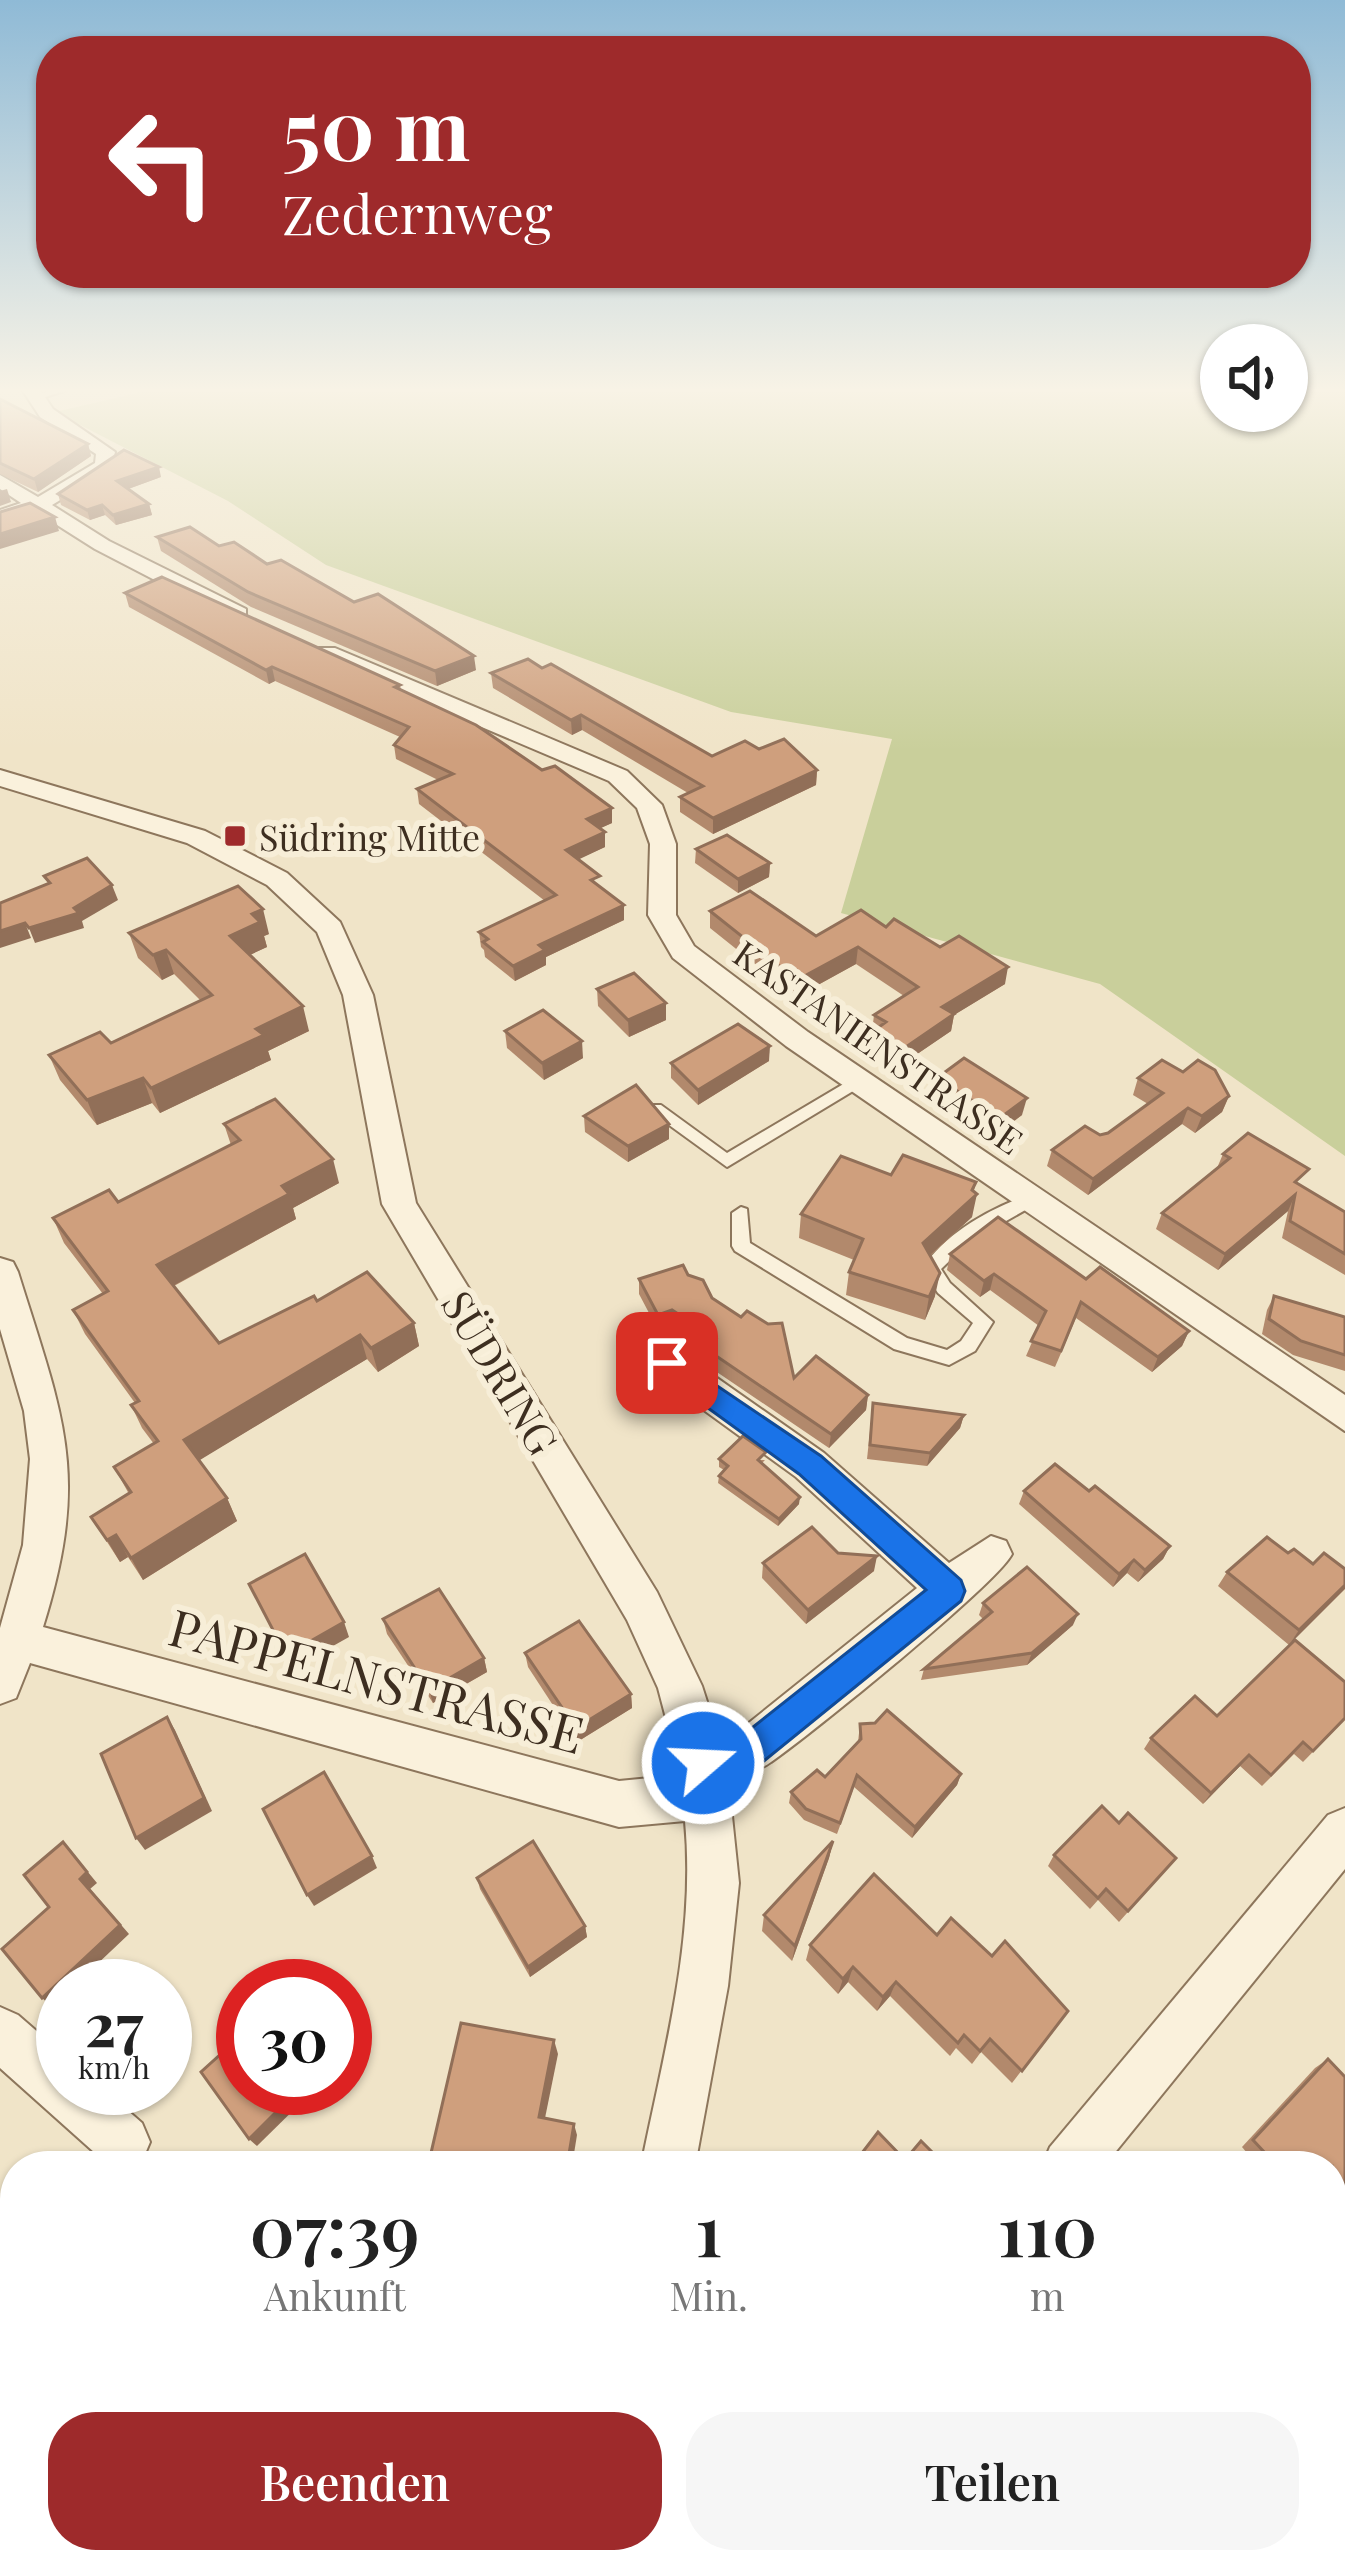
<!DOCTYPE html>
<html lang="de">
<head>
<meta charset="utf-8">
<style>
	:root { --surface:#fff; --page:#f6f6f6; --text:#222; --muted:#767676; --accent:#9e2a2b }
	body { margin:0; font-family:"Playfair Display",serif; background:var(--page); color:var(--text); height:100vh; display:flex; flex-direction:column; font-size:45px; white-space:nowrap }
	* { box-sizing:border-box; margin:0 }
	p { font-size:39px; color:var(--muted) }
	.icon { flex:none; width:66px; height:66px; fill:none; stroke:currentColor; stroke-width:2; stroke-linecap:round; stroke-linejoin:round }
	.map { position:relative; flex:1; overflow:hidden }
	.side { position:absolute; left:0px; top:2151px; width:1347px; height:423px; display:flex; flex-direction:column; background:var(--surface); border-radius:48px 48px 0 0; box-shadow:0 3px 9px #0004 }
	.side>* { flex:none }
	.banner { position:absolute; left:36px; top:36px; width:1275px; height:252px; border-radius:48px; box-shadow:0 3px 9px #0004; background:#9e2a2b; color:#fff; overflow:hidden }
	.buttons { position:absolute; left:1200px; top:324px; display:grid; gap:24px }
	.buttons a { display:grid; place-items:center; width:108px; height:108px; border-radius:50%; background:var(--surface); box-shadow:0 3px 9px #0004; font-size:60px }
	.speed { position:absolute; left:36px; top:1959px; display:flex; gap:24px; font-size:60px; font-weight:700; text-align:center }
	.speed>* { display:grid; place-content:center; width:156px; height:156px; border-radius:50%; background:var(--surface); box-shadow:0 3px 9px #0004; line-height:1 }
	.speed small { font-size:30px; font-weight:400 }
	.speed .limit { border:18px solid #d22; background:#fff; color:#111 }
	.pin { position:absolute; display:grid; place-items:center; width:102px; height:102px; color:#fff; margin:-51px; border-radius:24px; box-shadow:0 6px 18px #0006 }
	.me { position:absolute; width:132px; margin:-66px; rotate:71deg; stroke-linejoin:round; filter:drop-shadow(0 0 9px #0008) }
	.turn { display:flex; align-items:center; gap:42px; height:252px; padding:0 48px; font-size:54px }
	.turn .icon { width:156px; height:156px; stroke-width:2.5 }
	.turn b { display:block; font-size:84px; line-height:102px }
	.eta { display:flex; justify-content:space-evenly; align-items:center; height:204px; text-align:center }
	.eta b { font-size:72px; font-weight:600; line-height:84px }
	.primary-button { display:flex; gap:24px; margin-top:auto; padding:24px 48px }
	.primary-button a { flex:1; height:138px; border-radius:48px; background:var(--accent); color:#fff; font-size:48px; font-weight:600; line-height:138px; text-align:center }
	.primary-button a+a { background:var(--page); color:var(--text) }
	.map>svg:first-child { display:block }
</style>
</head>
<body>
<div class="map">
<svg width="1345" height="2573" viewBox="0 0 1345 2573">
	<rect width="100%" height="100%" fill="#f0e4c8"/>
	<polygon fill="#c9cf9b" points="146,391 1221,391 1221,411 1287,411 1287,391 1345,391 1345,1156 1100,984 841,913 892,739 731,712 326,565 228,501 55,412"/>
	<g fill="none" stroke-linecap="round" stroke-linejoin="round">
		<defs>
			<g id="lane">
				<polygon points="49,391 64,391 33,401 29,398"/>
				<polygon points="857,1076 863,1077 865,1081 863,1085 727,1167 647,1109 649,1105 661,1105 727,1153"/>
				<path d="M1030,1194l9,6 -3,4 -67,38 -28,27 9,14 43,39 -18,29 -26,14 -55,-16 -159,-98 -3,-5v-33l9,-6 6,2 3,34 157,95 40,12 14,-9 12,-18 -35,-30 -16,-24c24,-37 68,-60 108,-75z"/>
			</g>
			<g id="street">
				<polygon points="23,391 41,391 53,409 115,452 111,469 52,505 109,541 246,609 246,619 230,619 95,549 35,511 0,523 0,510 21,503 0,489 0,475 38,497 95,463 96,454 40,417"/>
				<polygon points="319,648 335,648 627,771 662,805 676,844 676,915 694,946 808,1032 1345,1395 1345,1431 786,1046 673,958 648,915 650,844 637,808 609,781 319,658"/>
				<path d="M0,770l205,61 82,42 53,49 33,73 43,208 241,389 45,94 16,50 22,-6 177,-142 -121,-111 -142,-103 -6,-11 6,-11 13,-4 13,4 144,101 125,110 42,-27 15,5 6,13c-14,29 -203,182 -241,208 -12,9 -29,12 -43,16l11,105 -11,103 -33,180h-54c23,-114 55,-228 44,-345l-66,6 -589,-164 -14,35 -16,6v-76l23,-83 7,-86 -6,-48 -24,-82v-71l13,4 5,10c45,145 73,201 25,355l576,154 62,-6 -23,-87 -31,-68 -245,-416 -39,-209 -26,-63 -50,-47 -80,-42 -187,-57z"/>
				<polygon points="1345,1808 1345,1869 1104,2166 1042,2166 1050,2147 1328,1815"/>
				<polygon points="0,2007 18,2015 63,2054 63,2088 102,2088 142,2123 150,2142 142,2161 130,2166 104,2161 0,2068"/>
				<polygon points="559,2559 621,2559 618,2573 556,2573"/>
			</g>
		</defs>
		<use href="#lane" stroke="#8d765c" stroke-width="4"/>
		<use href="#street" stroke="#8d765c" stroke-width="4"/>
		<use href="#lane" fill="#faf1dc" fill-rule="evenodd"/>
		<use href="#street" fill="#faf1dc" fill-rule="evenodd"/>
	</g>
	<g fill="#b2896c">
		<polygon points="0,399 88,444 91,456 38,492 0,474"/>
		<polygon points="161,477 128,489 149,504 152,515 116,525 105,515 90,520 61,505 58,494"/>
		<polygon points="157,537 219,546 267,564 476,670 437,686 251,607 161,551"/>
		<polygon points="125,593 400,685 401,690 612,808 612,823 600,828 605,847 578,859 624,920 546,957 546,965 515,981 485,957 484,950 481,947 479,932 545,901 419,804 417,789 438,780 396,759 394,745 400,737 275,681 269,684 129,607"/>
		<polygon points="542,668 712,756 759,749 817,770 816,785 713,834 680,812 680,797 688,793 582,730 572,735 493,688 491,673"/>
		<polygon points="696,849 770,863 769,877 738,893 695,863"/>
		<polygon points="710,911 816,936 886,927 940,947 1005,984 954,1015 951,1031 901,1065 873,1046 874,1033 872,1032 874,1015 904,996 856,964 796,997 710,928"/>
		<polygon points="129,933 269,934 264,936 267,947 249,955 309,1031 268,1051 271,1060 160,1113 152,1103 97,1125 60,1080 49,1055 111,1043 200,1000 174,974 162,980 138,958"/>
		<polygon points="597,989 666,1020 629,1037 598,1006"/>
		<polygon points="505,1031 583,1058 544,1080 507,1048"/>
		<polygon points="769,1061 698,1105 671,1078 671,1063"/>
		<polygon points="937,1078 1022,1115 996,1135 934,1095"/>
		<polygon points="1138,1078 1229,1096 1222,1112 1195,1133 1182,1124 1088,1195 1047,1166 1052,1150 1108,1133 1148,1104 1133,1095"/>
		<polygon points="584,1116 669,1139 628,1162 585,1132"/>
		<polygon points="224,1124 339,1183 293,1208 296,1219 174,1286 219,1343 317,1301 414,1323 419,1346 378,1372 367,1359 199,1460 227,1498 237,1521 143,1580 128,1557 120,1562 91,1517 129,1494 114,1467 154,1444 142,1428 131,1405 135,1403 85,1334 73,1310 103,1294 64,1243 53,1218 118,1202 231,1145"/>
		<polygon points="1223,1154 1301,1186 1345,1212 1345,1275 1282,1238 1288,1211 1218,1270 1156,1229 1162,1213 1217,1168"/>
		<polygon points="891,1175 974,1191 972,1217 930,1256 935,1296 925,1320 846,1295 849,1272 854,1260 799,1238 801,1214"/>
		<polygon points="950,1254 1189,1331 1182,1346 1152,1372 1076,1318 1055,1367 1026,1356 1039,1326 990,1290 980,1297 947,1270"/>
		<polygon points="688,1275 794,1378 868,1395 866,1410 829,1448 705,1364 707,1348 672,1325 658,1330 639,1294 639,1279"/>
		<polygon points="1274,1296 1345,1317 1345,1371 1293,1355 1262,1334 1267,1310"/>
		<polygon points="873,1403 964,1415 960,1428 927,1466 867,1459"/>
		<polygon points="719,1459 765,1460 761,1464 799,1504 778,1526 718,1483 719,1476 724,1470 719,1467"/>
		<polygon points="1024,1491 1089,1491 1170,1546 1163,1559 1138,1582 1127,1573 1113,1587 1019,1504"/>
		<polygon points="838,1553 874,1571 806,1624 762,1578 763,1563"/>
		<polygon points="1288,1553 1313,1564 1345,1569 1289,1645 1218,1586 1227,1572"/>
		<polygon points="983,1603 1073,1625 1027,1665 921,1680 924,1669 983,1619 979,1615"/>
		<polygon points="383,1619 484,1658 487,1672 433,1703 387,1634"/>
		<polygon points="525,1653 631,1694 632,1708 577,1742 528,1667"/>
		<polygon points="1217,1716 1345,1719 1303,1762 1294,1754 1262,1786 1240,1766 1203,1804 1144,1749 1151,1738"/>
		<polygon points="860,1724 961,1774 957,1785 912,1838 854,1787 837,1834 804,1820 789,1803 791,1792 825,1777 858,1742"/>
		<polygon points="1119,1823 1176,1858 1119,1922 1098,1900 1090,1909 1048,1866 1054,1855"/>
		<polygon points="833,1841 829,1858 792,1961 762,1931 764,1915"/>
		<polygon points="477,1878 585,1926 587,1937 530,1977 480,1889"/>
		<polygon points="937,1935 992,1956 1068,2011 1012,2083 981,2052 972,2064 956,2048 950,2056 890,1996 877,2011 848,1982 838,1994 806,1960 810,1945"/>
		<polygon points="1328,2059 1332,2166 1258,2166 1242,2147 1315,2068"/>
		<polygon points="1345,2359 1345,2409 1332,2399 1332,2390"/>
		<polygon points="897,2559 913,2559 927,2573 889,2573"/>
	</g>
	<g fill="#916f58">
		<polygon points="88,444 91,456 38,492 34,479"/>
		<polygon points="159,467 161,477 120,492 117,481"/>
		<polygon points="7,489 11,502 0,506 0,491"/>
		<polygon points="149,504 152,515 116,525 113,515"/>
		<polygon points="102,505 105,515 90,520 87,510"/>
		<polygon points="55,517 59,531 0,549 0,534"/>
		<polygon points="474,656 476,670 437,686 435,671"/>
		<polygon points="272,667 275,681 269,684 266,670"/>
		<polygon points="581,715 582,730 572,735 571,720"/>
		<polygon points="817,770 816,785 713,834 713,818"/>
		<polygon points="612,808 612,823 588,834 587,819"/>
		<polygon points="605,832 605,847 567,865 566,850"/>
		<polygon points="770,863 769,877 738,893 738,879"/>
		<polygon points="112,885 118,900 82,921 84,928 35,943 29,928 74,908"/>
		<polygon points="624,905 624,920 546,957 546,965 515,981 513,966 539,945"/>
		<polygon points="263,909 269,934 264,936 267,947 237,961 230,936 252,914"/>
		<polygon points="25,923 31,938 0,948 0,931"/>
		<polygon points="858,947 856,964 796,997 797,980"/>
		<polygon points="166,950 174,974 162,980 153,955"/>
		<polygon points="1008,967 1005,984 954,1015 951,1031 901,1065 903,1049 942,1007"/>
		<polygon points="666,1003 666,1020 629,1037 628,1020"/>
		<polygon points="303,1006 309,1031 268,1051 271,1060 160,1113 151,1088 256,1029"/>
		<polygon points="582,1041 583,1058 544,1080 542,1063"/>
		<polygon points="770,1046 769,1061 698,1105 698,1090"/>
		<polygon points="143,1078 152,1103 97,1125 87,1100"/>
		<polygon points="1229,1096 1222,1112 1195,1133 1202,1116"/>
		<polygon points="1027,1098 1022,1115 996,1135 1000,1118"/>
		<polygon points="1188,1108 1182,1124 1088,1195 1093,1179"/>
		<polygon points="669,1124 669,1139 628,1162 628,1146"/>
		<polygon points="333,1159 339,1183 293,1208 296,1219 167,1289 157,1265 282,1186"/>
		<polygon points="976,1182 972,1198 977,1194 972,1217 918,1266 923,1243"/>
		<polygon points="1295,1195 1288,1211 1218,1270 1225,1254"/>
		<polygon points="940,1273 935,1296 925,1320 929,1297"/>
		<polygon points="994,1274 990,1290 980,1297 984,1281"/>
		<polygon points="672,1310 672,1325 658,1330 658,1315"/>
		<polygon points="414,1323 419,1346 378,1372 371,1348"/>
		<polygon points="1189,1331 1182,1346 1152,1372 1158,1357"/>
		<polygon points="360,1335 367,1359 195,1463 184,1440"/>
		<polygon points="868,1395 866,1410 829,1448 831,1434"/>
		<polygon points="964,1415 960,1428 927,1466 930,1453"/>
		<polygon points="800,1497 799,1504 778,1526 779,1519"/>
		<polygon points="227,1498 237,1521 143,1580 131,1558"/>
		<polygon points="116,1535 128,1557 120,1562 107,1540"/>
		<polygon points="1170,1546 1163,1559 1138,1582 1145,1570"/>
		<polygon points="877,1556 874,1571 806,1624 808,1610"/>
		<polygon points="1134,1560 1127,1573 1113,1587 1119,1574"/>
		<polygon points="1345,1585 1345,1589 1289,1645 1299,1630"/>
		<polygon points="1078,1614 1073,1625 1027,1665 1032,1653"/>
		<polygon points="344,1622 349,1637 292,1669 286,1655"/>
		<polygon points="484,1658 487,1672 433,1703 429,1690"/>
		<polygon points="631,1694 632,1708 577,1742 576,1728"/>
		<polygon points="167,1717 175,1730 212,1811 145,1850 136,1838"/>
		<polygon points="1249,1755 1240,1766 1203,1804 1211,1793"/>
		<polygon points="961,1774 957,1785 912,1838 915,1827"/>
		<polygon points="833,1841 829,1858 792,1961 795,1946"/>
		<polygon points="63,1842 97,1883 90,1889 129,1934 74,1986 63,1986 63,1997 52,2007 42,1998 80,1879"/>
		<polygon points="372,1856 377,1868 314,1906 307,1895"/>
		<polygon points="585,1926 587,1937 530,1977 528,1967"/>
		<polygon points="853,1967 848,1982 838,1994 843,1979"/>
		<polygon points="896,1982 890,1996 877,2011 883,1997"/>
		<polygon points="554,2040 558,2054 543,2128 539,2117"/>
		<polygon points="300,2088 316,2088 257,2146 249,2139"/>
		<polygon points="574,2124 577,2135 572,2166 567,2166"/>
		<polygon points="15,2304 15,2320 0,2332 0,2317"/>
	</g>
	<g fill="#cf9f7d" stroke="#916f58" stroke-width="3">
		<polygon points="0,399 88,444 34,479 0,463"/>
		<polygon points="124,450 159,467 117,481 149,504 113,515 102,505 87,510 58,494"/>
		<polygon points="30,503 55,517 0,534 0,512"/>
		<polygon points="190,527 219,546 234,542 267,564 281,560 354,602 378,594 474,656 435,671 248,592 157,537"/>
		<polygon points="162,577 400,685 395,687 476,725 542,770 555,766 612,808 587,819 605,832 566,850 600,876 591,880 624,905 539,945 545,950 513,966 483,942 488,939 479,932 556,895 417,789 453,774 394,745 409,727 272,667 266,670 125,593"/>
		<polygon points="528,659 542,668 551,664 712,756 745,741 759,749 784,739 817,770 713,818 680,797 703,786 581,715 571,720 491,673"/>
		<polygon points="727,835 770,863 738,879 696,849"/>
		<polygon points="87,858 112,885 74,908 79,913 29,928 25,923 0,931 0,903 50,883 44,876"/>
		<polygon points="238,886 263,909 252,914 260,922 230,936 303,1006 256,1029 264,1035 151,1088 143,1078 87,1100 49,1055 100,1032 111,1043 212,995 166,950 153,955 129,933"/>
		<polygon points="750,891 816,936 861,910 886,927 894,919 940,947 959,936 1008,967 942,1007 954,1014 903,1049 875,1030 886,1022 874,1015 918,987 858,947 797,980 710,911"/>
		<polygon points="634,973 666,1003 628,1020 597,989"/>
		<polygon points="543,1010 582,1041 542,1063 505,1031"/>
		<polygon points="738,1024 770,1046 698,1090 671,1063"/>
		<polygon points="964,1058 1027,1098 1000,1118 937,1078"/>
		<polygon points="1162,1060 1183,1072 1198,1060 1215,1070 1229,1096 1202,1116 1188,1108 1093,1179 1052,1150 1085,1126 1100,1135 1108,1133 1163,1093 1138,1078"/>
		<polygon points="636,1085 669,1124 628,1146 584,1116"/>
		<polygon points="275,1099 333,1159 282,1186 289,1194 157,1265 219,1343 314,1296 317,1301 367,1272 414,1323 371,1348 360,1335 184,1440 227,1498 131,1558 116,1535 107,1540 91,1517 131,1492 114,1467 158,1441 131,1405 139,1401 73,1310 108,1291 53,1218 109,1190 118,1202 240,1140 224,1124"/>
		<polygon points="1248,1133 1309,1169 1295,1182 1345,1212 1345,1254 1290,1221 1295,1195 1225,1254 1162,1213 1230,1158 1223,1154"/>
		<polygon points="903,1155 976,1182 972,1190 977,1194 923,1243 940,1273 929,1297 849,1272 863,1239 801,1214 841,1156 891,1175"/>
		<polygon points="998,1217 1086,1279 1100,1267 1189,1331 1158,1357 1081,1302 1061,1351 1031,1341 1046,1311 994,1274 984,1281 950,1254"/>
		<polygon points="683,1265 688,1275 703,1280 712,1298 741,1317 747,1311 768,1324 782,1323 794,1378 816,1356 868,1395 831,1434 706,1349 716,1339 672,1310 658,1315 639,1279"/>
		<polygon points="1274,1296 1345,1317 1345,1355 1301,1341 1269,1319"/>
		<polygon points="873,1403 964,1415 930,1453 870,1445"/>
		<polygon points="743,1436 766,1452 758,1460 800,1497 779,1519 719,1476 728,1466 719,1459"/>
		<polygon points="1055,1464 1089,1491 1095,1486 1170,1546 1145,1570 1134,1560 1119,1574 1024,1491"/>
		<polygon points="812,1527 838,1553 877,1556 808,1610 763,1563"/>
		<polygon points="1267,1537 1288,1553 1294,1549 1313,1564 1324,1553 1345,1569 1345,1585 1299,1630 1227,1572"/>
		<polygon points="305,1554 344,1622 286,1655 249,1584"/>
		<polygon points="1027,1567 1078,1614 1032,1653 924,1669 992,1612 983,1603"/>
		<polygon points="439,1589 484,1658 429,1690 383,1619"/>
		<polygon points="579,1621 631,1694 576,1728 525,1653"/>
		<polygon points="1295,1640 1345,1682 1345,1718 1313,1751 1303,1742 1271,1775 1249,1755 1211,1793 1151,1738 1195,1696 1217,1716"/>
		<polygon points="887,1710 961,1774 915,1827 857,1775 840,1823 806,1809 791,1792 817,1770 825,1777 861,1739 860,1724 875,1723"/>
		<polygon points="167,1717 204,1798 136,1838 101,1754"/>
		<polygon points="324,1772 372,1856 307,1895 263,1809"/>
		<polygon points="1102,1806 1119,1823 1128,1813 1176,1858 1128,1911 1106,1889 1098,1898 1054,1855"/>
		<polygon points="533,1841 585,1926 528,1967 477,1878"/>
		<polygon points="833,1841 795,1946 764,1915"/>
		<polygon points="63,1842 87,1872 80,1879 120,1925 42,1998 2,1949 49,1907 24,1875"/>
		<polygon points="874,1874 937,1935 951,1918 992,1956 1005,1941 1068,2011 1022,2071 990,2039 980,2051 964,2035 958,2043 896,1982 883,1997 853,1967 843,1979 810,1945"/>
		<polygon points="461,2023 554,2040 539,2117 574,2124 567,2166 428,2166"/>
		<polygon points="243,2034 243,2088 300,2088 249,2139 201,2072"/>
		<polygon points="1328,2059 1345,2077 1345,2193 1332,2208 1332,2166 1277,2166 1253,2140"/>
		<polygon points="878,2132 905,2160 921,2141 946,2166 852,2166"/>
		<polygon points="15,2208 15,2304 0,2317 0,2220"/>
		<polygon points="1345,2375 1345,2402 1337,2395"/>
		<polygon points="903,2559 913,2559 927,2573 895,2573"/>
	</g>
	<linearGradient id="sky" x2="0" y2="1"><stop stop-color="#8fbad6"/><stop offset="0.52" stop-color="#f8f3e6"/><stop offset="1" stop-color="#f8f3e6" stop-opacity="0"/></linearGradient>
	<rect width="1345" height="751" fill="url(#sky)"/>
	<polygon fill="#1a73e8" stroke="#114b97" stroke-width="3" points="667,1352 821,1456 961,1580 965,1591 961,1601 764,1761 703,1780 691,1775 686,1763 691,1751 743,1735 926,1590 799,1474 657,1371 653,1363"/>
	<rect fill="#9e2a2b" stroke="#f7eed8" stroke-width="4.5" x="223" y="824" width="24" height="24" rx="6"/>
	<g text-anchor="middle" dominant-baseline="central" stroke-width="12" stroke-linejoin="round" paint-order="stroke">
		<g font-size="36" fill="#3d2e20" stroke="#f7eed8" text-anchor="start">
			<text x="259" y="836">Südring Mitte</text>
		</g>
		<g font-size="36" fill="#3d2e20" stroke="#f7eed8">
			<text transform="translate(879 1046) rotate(35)">KASTANIENSTRASSE</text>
		</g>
		<g font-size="42" fill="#3d2e20" stroke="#f7eed8">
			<text transform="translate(501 1372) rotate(59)">SÜDRING</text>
		</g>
		<g font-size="51" fill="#3d2e20" stroke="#f7eed8">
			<text transform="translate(377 1679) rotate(15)">PAPPELNSTRASSE</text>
		</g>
	</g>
</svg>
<div class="buttons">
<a><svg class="icon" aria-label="sound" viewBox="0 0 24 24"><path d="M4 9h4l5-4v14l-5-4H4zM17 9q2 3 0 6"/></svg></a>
</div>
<div class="speed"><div>27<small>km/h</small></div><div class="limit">30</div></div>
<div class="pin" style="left:667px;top:1363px;background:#d93025"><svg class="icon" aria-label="arrive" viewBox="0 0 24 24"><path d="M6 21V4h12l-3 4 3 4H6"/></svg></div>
<svg class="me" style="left:703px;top:1763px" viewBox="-20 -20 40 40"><circle r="17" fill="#1a73e8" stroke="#fff" stroke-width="3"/><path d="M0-11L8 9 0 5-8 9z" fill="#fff"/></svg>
<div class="banner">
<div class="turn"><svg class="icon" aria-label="left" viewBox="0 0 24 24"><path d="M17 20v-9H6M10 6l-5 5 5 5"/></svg><div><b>50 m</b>Zedernweg</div></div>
</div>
<section class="side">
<div class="eta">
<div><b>07:39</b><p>Ankunft</p></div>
<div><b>1</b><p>Min.</p></div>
<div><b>110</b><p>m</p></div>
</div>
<div class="primary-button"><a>Beenden</a><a>Teilen</a></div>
</section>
</div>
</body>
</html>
